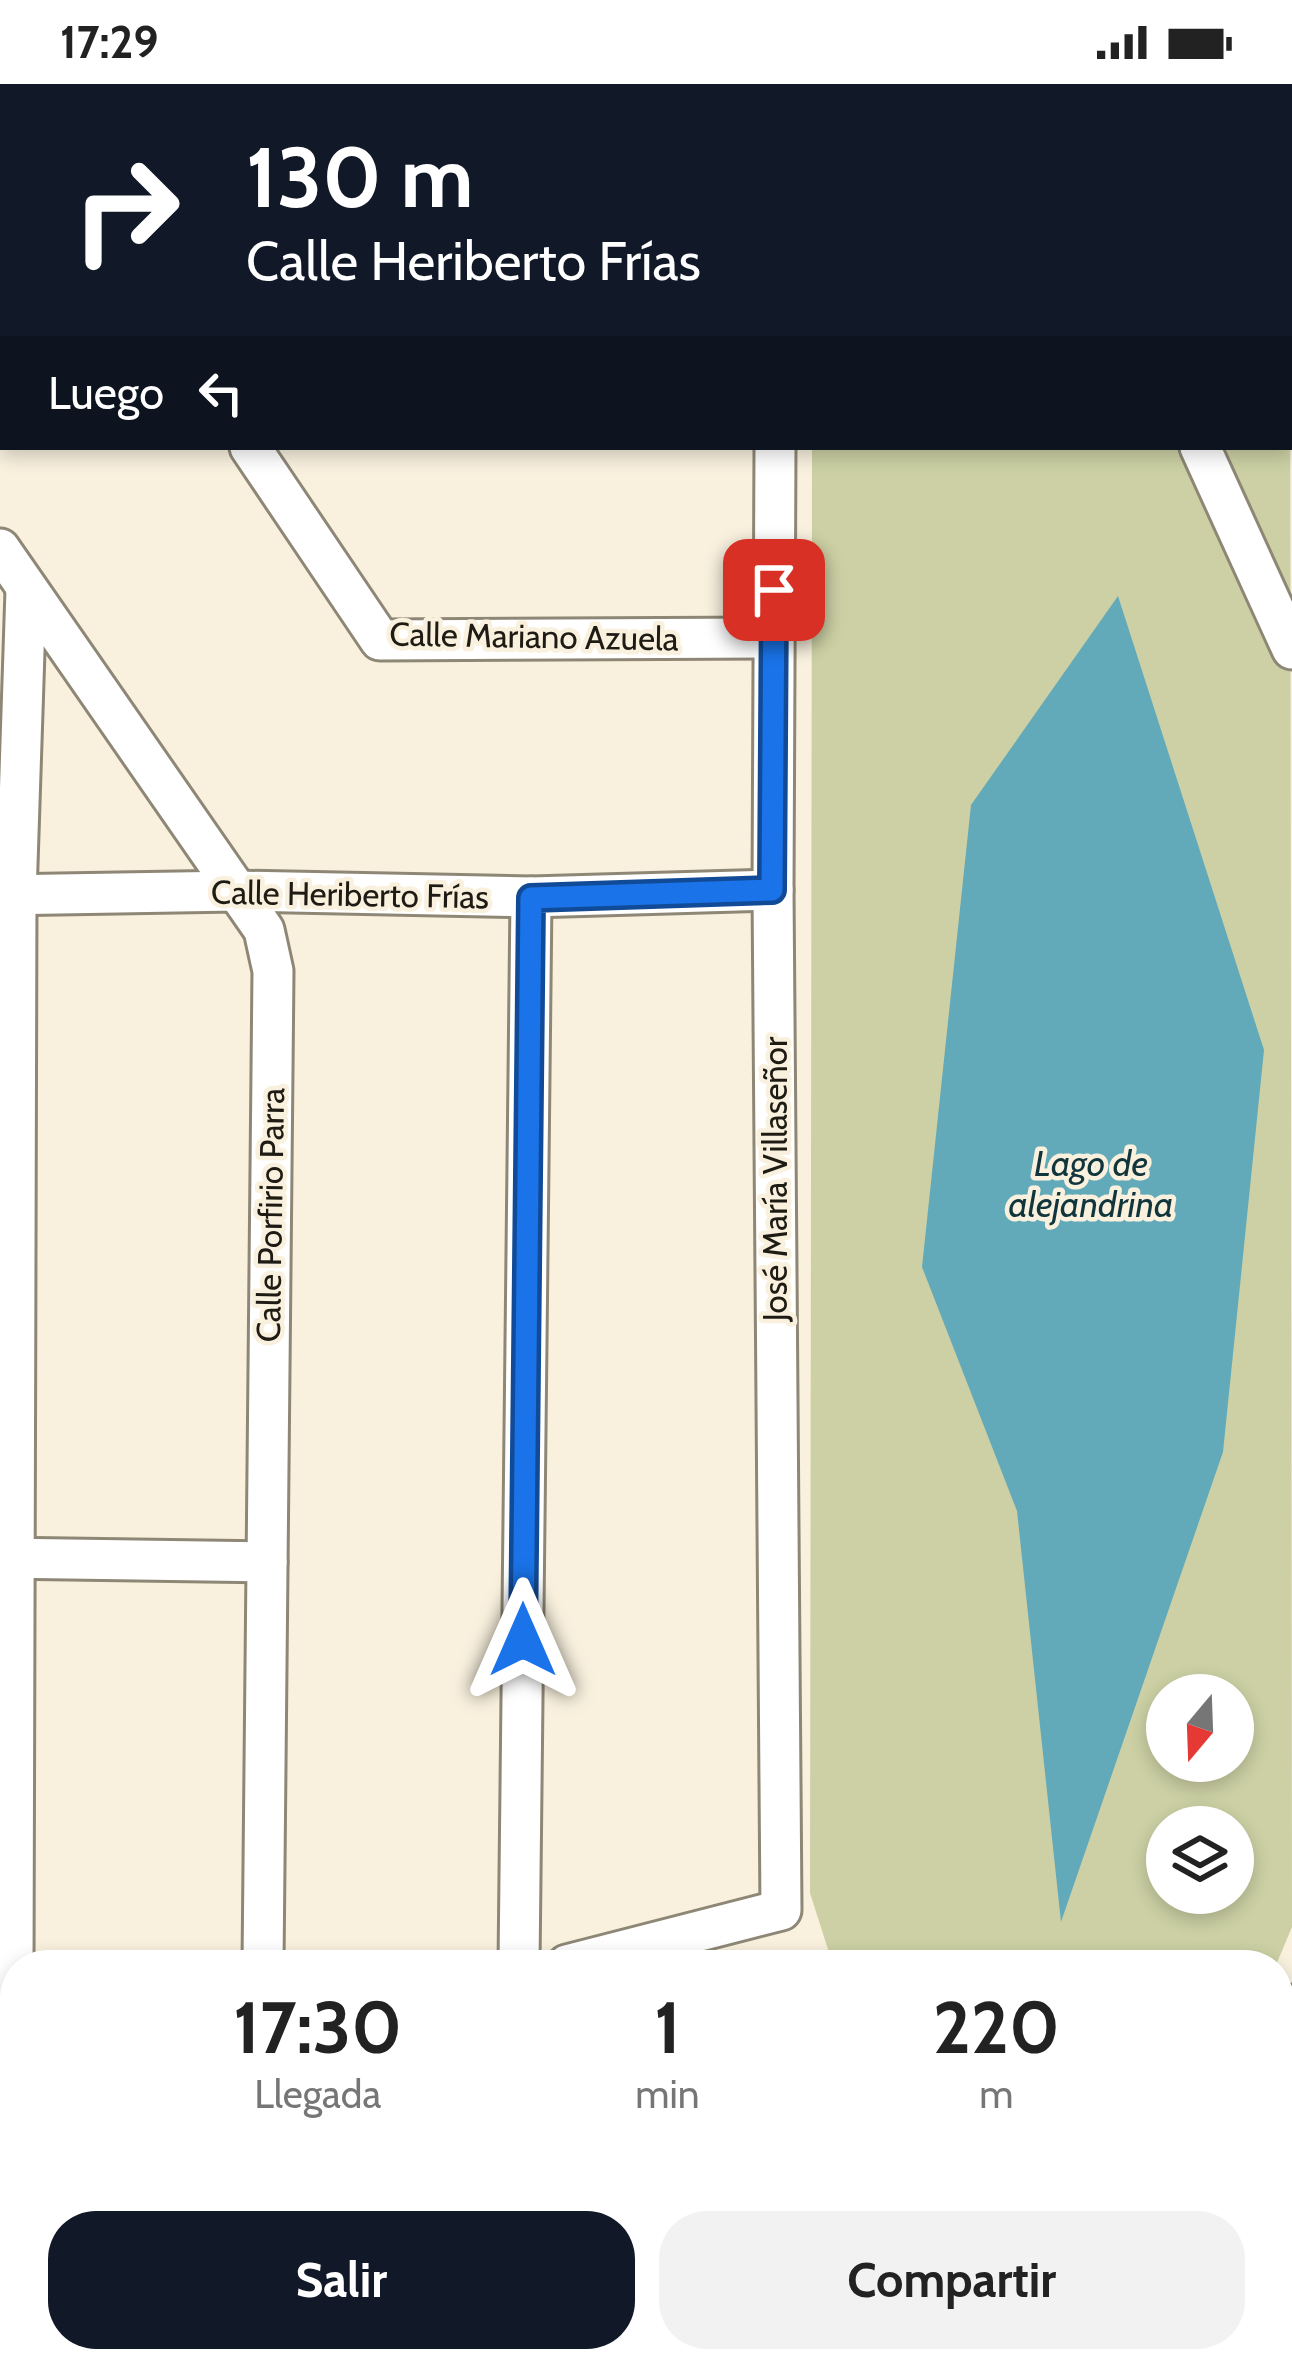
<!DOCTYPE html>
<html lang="es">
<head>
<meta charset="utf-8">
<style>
	:root { --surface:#fff; --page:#f2f2f2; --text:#222; --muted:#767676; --accent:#111827 }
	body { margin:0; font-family:Cabin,sans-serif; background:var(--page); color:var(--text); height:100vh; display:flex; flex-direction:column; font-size:45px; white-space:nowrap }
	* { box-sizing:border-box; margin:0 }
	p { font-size:39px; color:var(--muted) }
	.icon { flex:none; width:66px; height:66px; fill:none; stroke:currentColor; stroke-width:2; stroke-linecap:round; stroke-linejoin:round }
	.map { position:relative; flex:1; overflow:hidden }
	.side { position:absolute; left:0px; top:1866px; width:1293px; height:423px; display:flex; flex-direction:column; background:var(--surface); border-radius:48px 48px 0 0; box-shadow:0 6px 18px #0003 }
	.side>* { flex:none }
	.guide { position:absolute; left:0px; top:0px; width:1293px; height:366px; box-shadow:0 6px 18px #0003; background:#111827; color:#fff; overflow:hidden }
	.needle { width:78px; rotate:199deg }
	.tools { position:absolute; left:1146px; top:1590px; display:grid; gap:24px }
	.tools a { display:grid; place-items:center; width:108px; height:108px; border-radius:50%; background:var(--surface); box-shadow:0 6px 18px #0003; font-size:60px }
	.pin { position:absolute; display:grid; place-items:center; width:102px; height:102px; color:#fff; margin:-51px; border-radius:24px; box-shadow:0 6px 18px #0006 }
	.me { position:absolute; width:132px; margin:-66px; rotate:0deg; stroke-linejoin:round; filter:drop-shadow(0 0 9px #0008) }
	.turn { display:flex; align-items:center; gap:42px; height:252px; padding:0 48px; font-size:54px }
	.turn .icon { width:156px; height:156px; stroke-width:2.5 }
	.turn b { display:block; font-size:84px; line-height:102px }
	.then { display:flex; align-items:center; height:114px; padding:0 48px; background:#0003; gap:24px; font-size:45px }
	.eta { display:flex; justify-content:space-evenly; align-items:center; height:204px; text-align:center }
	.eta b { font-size:72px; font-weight:800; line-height:84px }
	.primary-button { display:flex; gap:24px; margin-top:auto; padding:24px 48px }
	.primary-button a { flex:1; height:138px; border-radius:48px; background:var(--accent); color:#fff; font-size:48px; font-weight:800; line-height:138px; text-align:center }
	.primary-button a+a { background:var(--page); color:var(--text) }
	.status { display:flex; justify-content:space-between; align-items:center; height:84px; padding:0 60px; background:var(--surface); direction:ltr }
	.status svg { height:33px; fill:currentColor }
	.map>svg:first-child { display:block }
</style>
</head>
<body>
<div class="status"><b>17:29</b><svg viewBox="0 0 49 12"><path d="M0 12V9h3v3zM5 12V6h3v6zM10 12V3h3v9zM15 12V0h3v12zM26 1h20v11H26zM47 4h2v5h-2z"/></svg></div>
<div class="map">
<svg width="1292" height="2288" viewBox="0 0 1292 2288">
	<rect width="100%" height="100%" fill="#f9f1de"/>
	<g fill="#ccd0a4" fill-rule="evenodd">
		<polygon points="739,0 1214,0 1216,3 740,3"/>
		<path d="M1290,100l2,1743 -16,38h-443l-23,-72 2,-1444 478,-2zM1167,1611h66v66h-66zM1167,1743h66v66h-66z"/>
		<polygon points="522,2274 1112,2274 1106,2288 517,2288"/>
	</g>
	<g fill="#62aab9">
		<polygon points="1118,512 1264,966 1223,1368 1061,1838 1017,1427 922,1183 971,721"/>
		<polygon points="547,2274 981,2274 985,2288 541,2288"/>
	</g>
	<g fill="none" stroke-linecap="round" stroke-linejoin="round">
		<defs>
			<g id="minor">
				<polyline points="1043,0 1044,3"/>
				<polyline points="1242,0 1244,3"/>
				<polyline points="125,3 130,0"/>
				<polyline points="577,3 582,0"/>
				<polyline points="1290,69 1292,72"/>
				<polyline points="0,84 3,82"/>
				<polyline points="250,363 380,556 773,554"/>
				<polyline points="1200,363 1292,565"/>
				<polyline points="0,465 264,846 273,887 263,1881"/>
				<polyline points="0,811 236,807 531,813 773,806"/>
				<polyline points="0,1474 267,1478"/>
				<polyline points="519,1881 531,813"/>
				<polyline points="567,1881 781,1826 773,806 775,363"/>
				<polyline points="0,1896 13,1886 16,811 26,506"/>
				<polyline points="1278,1951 1292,1921"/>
				<polyline points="1278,2007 1292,2006"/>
				<polyline points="0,2208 15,2195"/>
				<polyline points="1278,2230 1292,2230"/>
				<polyline points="299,2288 315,2274"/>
				<polyline points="1144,2288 1149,2274"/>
			</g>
		</defs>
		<use href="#minor" stroke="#8e8776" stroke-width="45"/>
		<use href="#minor" stroke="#fff" stroke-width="39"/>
	</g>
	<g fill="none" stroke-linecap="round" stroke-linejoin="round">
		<defs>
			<polyline id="route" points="523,1556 531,814 772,806 774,506"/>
		</defs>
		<use href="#route" stroke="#114b97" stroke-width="30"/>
		<use href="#route" stroke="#1a73e8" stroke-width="21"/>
	</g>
	<g text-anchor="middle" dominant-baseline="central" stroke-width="9" stroke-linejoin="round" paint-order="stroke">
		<g font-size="33" fill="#1e1b15" stroke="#f9f1de">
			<text transform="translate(534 552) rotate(1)">Calle Mariano Azuela</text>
			<text transform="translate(350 810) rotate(1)">Calle Heriberto Frías</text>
			<text transform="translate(775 1095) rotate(-90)">José María Villaseñor</text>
			<text transform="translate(270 1131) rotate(-89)">Calle Porfirio Parra</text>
		</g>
		<g font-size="36" font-style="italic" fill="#11353c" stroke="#f9f1de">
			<text x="1091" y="1079">Lago de<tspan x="1091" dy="41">alejandrina</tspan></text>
		</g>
	</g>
</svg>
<div class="tools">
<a><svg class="needle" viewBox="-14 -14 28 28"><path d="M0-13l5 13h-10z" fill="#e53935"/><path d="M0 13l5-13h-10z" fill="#767676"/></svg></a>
<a><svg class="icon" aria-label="layers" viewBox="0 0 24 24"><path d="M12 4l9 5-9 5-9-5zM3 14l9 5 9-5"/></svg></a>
</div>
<div class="pin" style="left:774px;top:506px;background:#d93025"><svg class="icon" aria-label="arrive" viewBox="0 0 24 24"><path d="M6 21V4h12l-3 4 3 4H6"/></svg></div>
<svg class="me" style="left:523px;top:1556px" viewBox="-20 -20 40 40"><path d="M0-17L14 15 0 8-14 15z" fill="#1a73e8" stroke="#fff" stroke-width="4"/></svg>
<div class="guide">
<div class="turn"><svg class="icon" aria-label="right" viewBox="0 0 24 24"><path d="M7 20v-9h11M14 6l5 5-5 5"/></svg><div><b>130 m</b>Calle Heriberto Frías</div></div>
<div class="then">Luego<svg class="icon" aria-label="left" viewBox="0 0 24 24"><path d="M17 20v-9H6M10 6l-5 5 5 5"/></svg></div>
</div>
<section class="side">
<div class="eta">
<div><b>17:30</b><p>Llegada</p></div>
<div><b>1</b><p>min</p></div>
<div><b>220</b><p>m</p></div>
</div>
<div class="primary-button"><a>Salir</a><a>Compartir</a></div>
</section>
</div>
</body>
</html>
